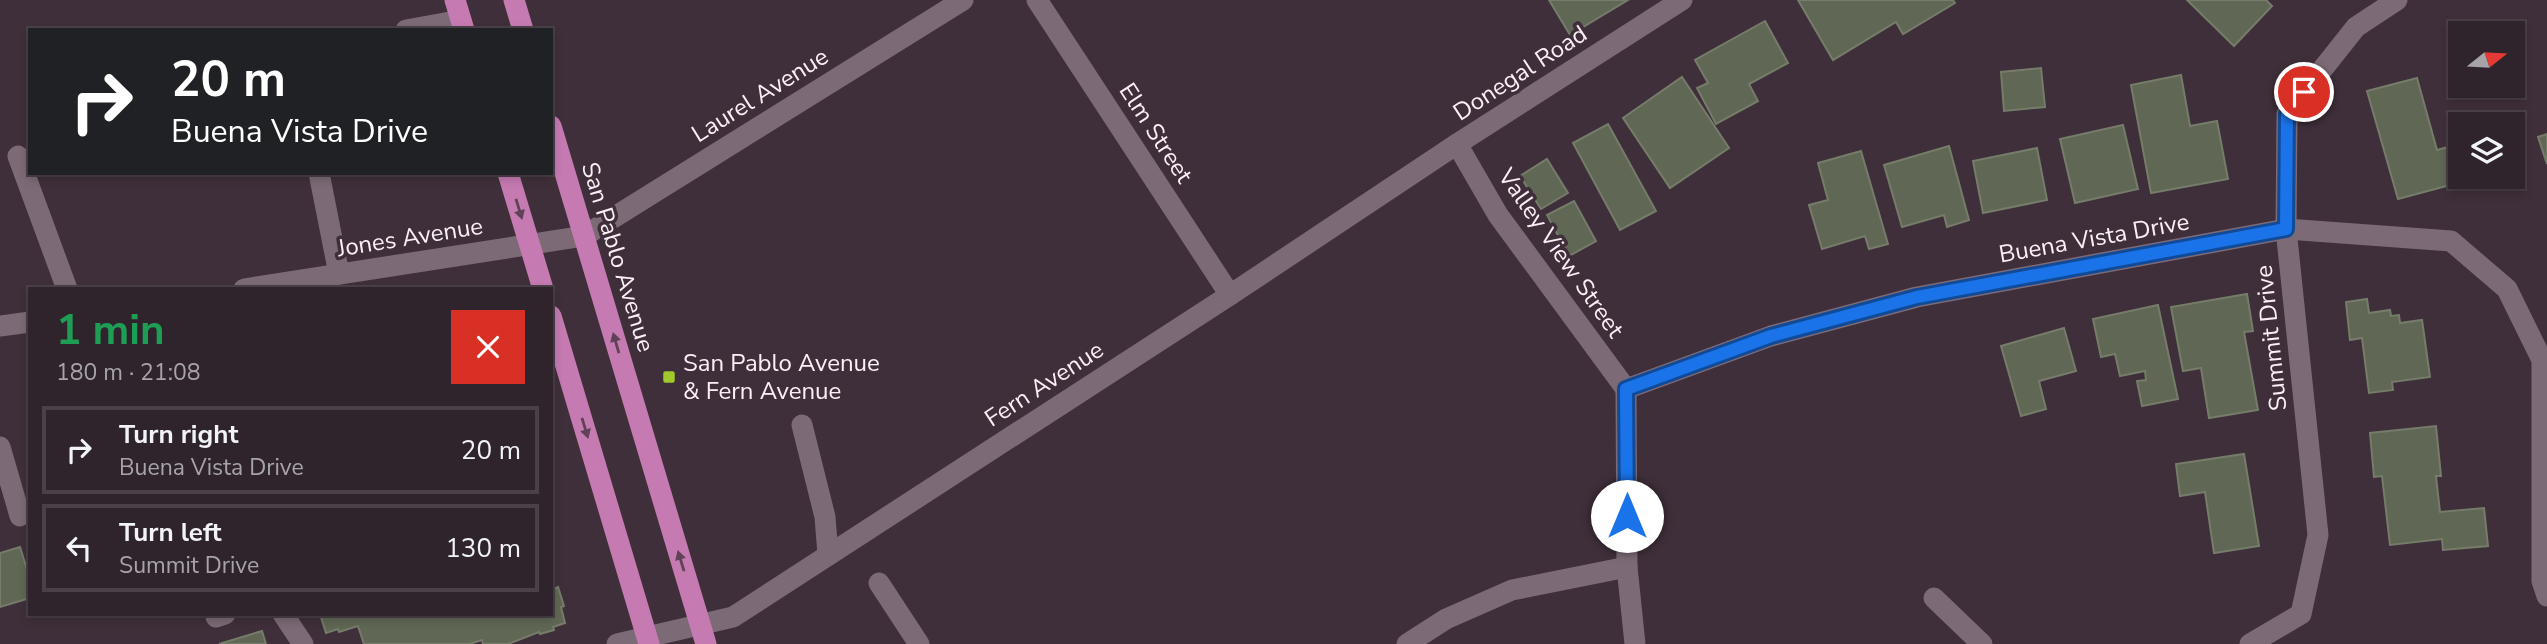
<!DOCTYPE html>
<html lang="en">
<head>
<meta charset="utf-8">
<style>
	:root { --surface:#2f232c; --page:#3b2f38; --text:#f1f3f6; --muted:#a7a4a9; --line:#4a4048 }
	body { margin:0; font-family:"Nunito Sans",sans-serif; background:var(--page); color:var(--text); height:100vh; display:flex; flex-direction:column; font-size:26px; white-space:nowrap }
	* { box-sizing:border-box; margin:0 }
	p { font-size:23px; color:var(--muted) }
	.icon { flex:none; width:38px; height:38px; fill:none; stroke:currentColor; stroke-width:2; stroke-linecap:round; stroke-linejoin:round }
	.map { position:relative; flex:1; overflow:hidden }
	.panel { position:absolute; left:28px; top:287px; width:525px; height:329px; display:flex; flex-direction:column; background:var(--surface); border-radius:0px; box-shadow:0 4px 10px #0003,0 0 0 2px var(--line) }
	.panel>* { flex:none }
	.hud { position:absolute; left:28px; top:28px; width:525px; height:147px; border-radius:0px; box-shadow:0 4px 10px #0003,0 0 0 2px var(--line); background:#202124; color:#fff; overflow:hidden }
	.needle { width:46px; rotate:72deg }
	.controls { position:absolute; left:2448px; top:21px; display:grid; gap:14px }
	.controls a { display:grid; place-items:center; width:77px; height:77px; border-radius:0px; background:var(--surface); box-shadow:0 4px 10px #0003,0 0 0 2px var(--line); font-size:35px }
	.pin { position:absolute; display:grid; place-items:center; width:60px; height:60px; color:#fff; margin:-30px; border:4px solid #fff; border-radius:50%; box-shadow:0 2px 7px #0007 }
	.me { position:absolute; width:77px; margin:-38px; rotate:0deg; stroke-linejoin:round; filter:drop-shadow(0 0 5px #0008) }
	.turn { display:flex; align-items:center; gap:24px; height:147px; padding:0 28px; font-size:32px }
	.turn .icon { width:91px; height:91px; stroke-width:2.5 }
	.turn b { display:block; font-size:49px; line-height:60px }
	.round { display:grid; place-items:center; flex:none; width:74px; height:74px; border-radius:0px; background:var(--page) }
	.head { display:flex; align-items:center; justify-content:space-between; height:119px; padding:0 28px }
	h1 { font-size:42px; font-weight:700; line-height:52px; color:#1e9e55 }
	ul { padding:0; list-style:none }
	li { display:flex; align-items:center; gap:21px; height:88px; margin:0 14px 10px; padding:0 14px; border:4px solid var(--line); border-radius:0px }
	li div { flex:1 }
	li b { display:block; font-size:26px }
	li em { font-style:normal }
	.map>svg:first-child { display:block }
</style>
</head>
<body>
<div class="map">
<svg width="2547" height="644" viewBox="0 0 2547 644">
	<rect width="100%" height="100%" fill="#3f2f3a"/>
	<g fill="#606754" stroke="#757c69" stroke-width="2">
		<polygon points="1549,0 1628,0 1570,35"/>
		<polygon points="1798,0 1953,0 1955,3 1903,34 1896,22 1833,60"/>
		<polygon points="2187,0 2266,0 2272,6 2234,46"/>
		<polygon points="1765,21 1788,63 1749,84 1758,101 1716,124 1697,88 1708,83 1695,60"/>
		<polygon points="2041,68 2045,107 2004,111 2001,72"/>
		<polygon points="2181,75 2190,126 2217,121 2228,179 2151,193 2131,85"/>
		<polygon points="1682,77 1729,148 1670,188 1623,118"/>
		<polygon points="2417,78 2437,150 2455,145 2460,163 2460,177 2464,177 2465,181 2398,199 2367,91"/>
		<polygon points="1608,124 1656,211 1620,230 1573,143"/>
		<polygon points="2123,125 2138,189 2075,203 2060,139"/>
		<polygon points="2547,134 2547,164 2538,137"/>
		<polygon points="1949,146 1969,220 1947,227 1944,215 1902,227 1884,165"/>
		<polygon points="2037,148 2047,200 1983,213 1973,161"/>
		<polygon points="1861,151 1888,244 1869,249 1865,236 1822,249 1809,205 1828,200 1818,163"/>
		<polygon points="1547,159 1568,193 1541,209 1520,176"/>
		<polygon points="1574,201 1596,241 1569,256 1547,215"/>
		<polygon points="2247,294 2253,331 2244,332 2258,410 2209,418 2201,368 2183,371 2171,307"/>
		<polygon points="2367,299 2369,313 2390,310 2391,316 2399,315 2400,323 2422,320 2430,377 2392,382 2393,390 2369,393 2362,338 2350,340 2346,302"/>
		<polygon points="2158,305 2178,399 2142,406 2137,381 2146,380 2145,371 2120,376 2115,354 2101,357 2093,319"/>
		<polygon points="2064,328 2076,371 2039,381 2046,409 2021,416 2001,346"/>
		<polygon points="2436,426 2441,476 2436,476 2440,512 2484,508 2488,546 2443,550 2442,539 2390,545 2382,476 2374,477 2370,433"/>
		<polygon points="2244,454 2259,546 2214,553 2205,492 2180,496 2176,464"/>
		<polygon points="20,547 30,579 30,598 0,607 0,553"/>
		<polygon points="551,580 554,589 558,587 564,606 561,607 565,623 553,627 554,630 540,634 539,632 508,644 483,644 482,640 469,644 364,644 358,626 339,632 338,629 326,633 320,614 551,614"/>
		<polygon points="262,631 266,644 219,644"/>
	</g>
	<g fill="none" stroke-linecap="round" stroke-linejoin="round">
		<g stroke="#7c6a76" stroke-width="21">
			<polyline points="1037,0 1230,295"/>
			<polyline points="406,30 461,20"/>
			<polyline points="1457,144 1498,215 1626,389"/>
			<polyline points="18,156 67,289"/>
			<polyline points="319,173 339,274"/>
			<polyline points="244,289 584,236 963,0"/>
			<polyline points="0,326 30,322"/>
			<polyline points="1626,389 1771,336 1917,297 2286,229 2451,241 2507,289 2542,360 2542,581 2547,596"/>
			<polyline points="1626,389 1627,567 1635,644"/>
			<polyline points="802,425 825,517 828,555"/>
			<polyline points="0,447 20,516"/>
			<polyline points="879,583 919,644"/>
			<polyline points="1934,598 1982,644"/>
			<polyline points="283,614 303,644"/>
			<polyline points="216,617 225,614"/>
			<polyline points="617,644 733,617 1230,295 1457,144 1682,0"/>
			<polyline points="1407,644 1446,619 1512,590 1627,567"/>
			<polyline points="2250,644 2301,614 2318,535 2286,229 2287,114 2356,27 2397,0"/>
		</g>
		<g stroke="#c57ab1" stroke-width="21">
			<polyline points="455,0 464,30"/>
			<polyline points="514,0 523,30"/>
			<polyline points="551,126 706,644"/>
			<polyline points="508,173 543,289"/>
			<polyline points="551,316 649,644"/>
		</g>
	</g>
	<defs><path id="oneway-solid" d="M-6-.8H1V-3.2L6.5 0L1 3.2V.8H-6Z" transform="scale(1.75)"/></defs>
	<g fill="#604258">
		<use href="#oneway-solid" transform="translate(519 209) rotate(73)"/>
		<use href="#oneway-solid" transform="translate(616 343) rotate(-106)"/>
		<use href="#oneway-solid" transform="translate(585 428) rotate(73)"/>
		<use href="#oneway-solid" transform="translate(681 561) rotate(-107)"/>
	</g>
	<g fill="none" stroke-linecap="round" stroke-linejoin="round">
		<defs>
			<polyline id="route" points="1627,516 1626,389 1771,336 1917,297 2286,229 2287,114 2304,92"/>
		</defs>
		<use href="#route" stroke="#114b97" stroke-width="18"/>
		<use href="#route" stroke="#1a73e8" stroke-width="12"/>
	</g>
	<rect fill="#a0c92b" stroke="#3f2f3a" stroke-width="2.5" x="662" y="370" width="14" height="14" rx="3.5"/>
	<g text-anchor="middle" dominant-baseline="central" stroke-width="7" stroke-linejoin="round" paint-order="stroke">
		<g font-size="24" fill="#fbf0f7" stroke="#3f2f3a">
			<text transform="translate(1520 73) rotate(-33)">Donegal Road</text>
			<text transform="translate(760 95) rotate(-32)">Laurel Avenue</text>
			<text transform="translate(1156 133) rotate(57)">Elm Street</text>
			<text transform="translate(410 237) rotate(-9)">Jones Avenue</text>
			<text transform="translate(2094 238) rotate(-10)">Buena Vista Drive</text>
			<text transform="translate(1561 253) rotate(55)">Valley View Street</text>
			<text transform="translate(618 257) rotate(73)">San Pablo Avenue</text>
			<text transform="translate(2271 338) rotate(-96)">Summit Drive</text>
			<text transform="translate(1044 384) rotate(-33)">Fern Avenue</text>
		</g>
		<g font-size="24" fill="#fbf0f7" stroke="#3f2f3a" text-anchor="start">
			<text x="683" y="363">San Pablo Avenue<tspan x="683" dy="28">&amp; Fern Avenue</tspan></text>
		</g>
	</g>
</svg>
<div class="controls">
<a><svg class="needle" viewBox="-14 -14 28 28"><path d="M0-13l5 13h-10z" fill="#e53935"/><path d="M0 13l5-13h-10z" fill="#a7a4a9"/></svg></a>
<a><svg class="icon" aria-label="layers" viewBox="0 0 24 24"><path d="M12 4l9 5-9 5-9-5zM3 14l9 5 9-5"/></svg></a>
</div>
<div class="pin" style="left:2304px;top:92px;background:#d93025"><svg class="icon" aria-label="arrive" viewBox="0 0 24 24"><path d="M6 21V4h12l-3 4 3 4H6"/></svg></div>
<svg class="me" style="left:1627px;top:516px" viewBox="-20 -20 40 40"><circle r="19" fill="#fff"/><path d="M0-13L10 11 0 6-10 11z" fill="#1a73e8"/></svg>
<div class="hud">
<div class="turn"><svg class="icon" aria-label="right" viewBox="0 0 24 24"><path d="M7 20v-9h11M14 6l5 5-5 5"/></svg><div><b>20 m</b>Buena Vista Drive</div></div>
</div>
<section class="panel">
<div class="head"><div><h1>1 min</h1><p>180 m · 21:08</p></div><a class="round" style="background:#d93025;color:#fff"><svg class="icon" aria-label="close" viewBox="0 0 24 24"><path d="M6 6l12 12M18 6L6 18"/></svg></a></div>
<ul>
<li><svg class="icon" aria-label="right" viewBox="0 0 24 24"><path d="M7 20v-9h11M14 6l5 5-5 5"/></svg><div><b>Turn right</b><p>Buena Vista Drive</p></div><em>20 m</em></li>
<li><svg class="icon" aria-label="left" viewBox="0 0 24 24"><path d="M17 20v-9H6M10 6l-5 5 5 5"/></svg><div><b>Turn left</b><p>Summit Drive</p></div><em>130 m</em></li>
</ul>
</section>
</div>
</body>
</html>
